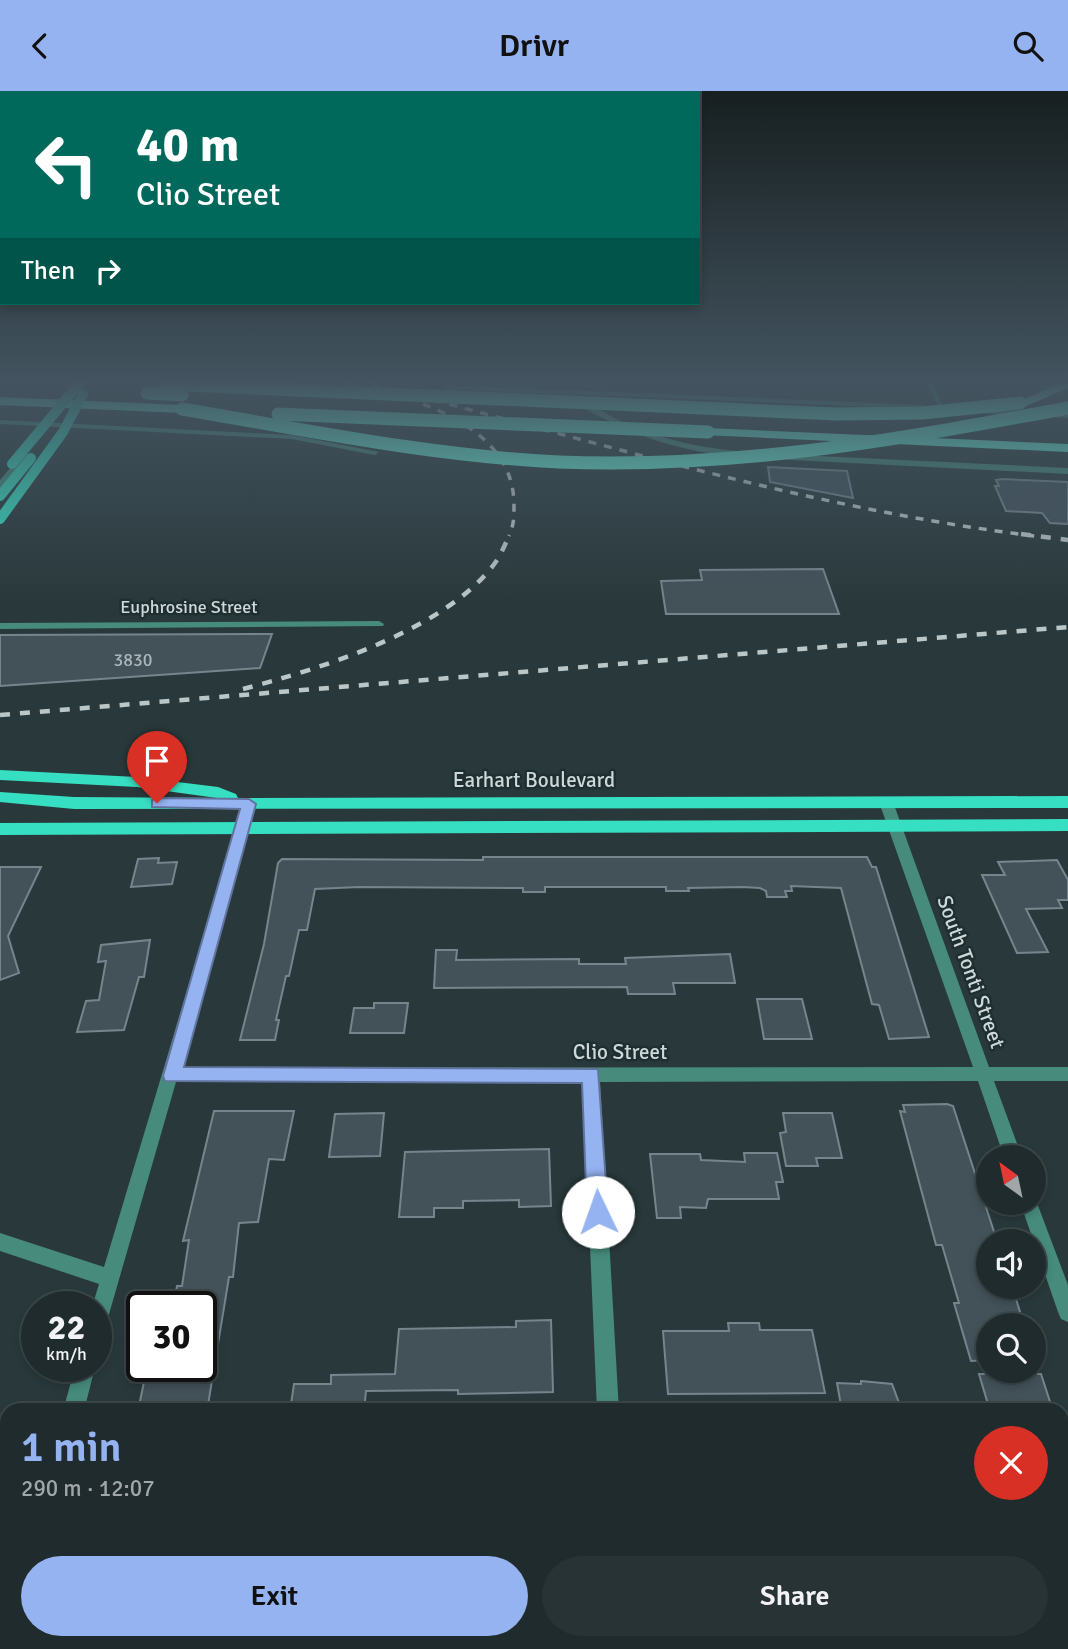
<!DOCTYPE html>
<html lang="en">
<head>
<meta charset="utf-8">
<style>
	:root { --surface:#1f2b2c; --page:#273334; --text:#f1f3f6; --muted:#a1a7a9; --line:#3c4748; --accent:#95b2f1 }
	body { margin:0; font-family:Signika,sans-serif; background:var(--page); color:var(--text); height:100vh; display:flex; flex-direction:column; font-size:26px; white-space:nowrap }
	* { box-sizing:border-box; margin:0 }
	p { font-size:23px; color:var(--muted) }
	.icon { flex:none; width:38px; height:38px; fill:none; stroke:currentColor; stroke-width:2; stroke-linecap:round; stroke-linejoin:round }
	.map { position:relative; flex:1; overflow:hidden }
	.details { position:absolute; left:0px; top:1312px; width:1069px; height:247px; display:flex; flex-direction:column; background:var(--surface); border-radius:21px 21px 0 0; box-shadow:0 4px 10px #0003,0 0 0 2px var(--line) }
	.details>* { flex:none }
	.hud { position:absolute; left:0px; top:0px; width:700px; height:214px; box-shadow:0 4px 10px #0003,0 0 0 2px var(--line); background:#00695c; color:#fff; overflow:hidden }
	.needle { width:46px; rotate:327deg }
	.buttons { position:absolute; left:976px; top:1054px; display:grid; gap:14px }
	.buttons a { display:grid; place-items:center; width:70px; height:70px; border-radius:50%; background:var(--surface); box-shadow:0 4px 10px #0003,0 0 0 2px var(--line); font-size:35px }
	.speed { position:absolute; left:21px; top:1200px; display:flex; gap:14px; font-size:35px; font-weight:700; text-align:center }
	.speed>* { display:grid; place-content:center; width:91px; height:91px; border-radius:50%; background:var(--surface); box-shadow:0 4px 10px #0003,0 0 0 2px var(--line); line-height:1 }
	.speed small { font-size:18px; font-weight:400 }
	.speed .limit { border:4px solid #111; border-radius:10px; background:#fff; color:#111 }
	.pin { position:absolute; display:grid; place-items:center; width:60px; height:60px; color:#fff; margin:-72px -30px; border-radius:50% 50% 50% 0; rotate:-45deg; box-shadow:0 0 7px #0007 }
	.pin .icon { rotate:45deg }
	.me { position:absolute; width:77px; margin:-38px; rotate:357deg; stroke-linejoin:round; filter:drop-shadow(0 0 5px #0008) }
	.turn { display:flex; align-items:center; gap:24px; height:147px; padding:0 21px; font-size:32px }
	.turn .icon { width:91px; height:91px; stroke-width:2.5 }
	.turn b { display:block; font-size:49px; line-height:60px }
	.then { display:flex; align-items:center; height:66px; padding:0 21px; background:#0003; gap:14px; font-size:26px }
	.round { display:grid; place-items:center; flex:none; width:74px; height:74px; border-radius:37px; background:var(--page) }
	.summary { display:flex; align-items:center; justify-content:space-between; height:119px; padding:0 21px }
	h1 { font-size:42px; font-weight:600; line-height:52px; color:var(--accent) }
	.primary-button { display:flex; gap:14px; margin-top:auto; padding:14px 21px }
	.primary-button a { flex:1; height:80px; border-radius:42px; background:var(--accent); color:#111; font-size:28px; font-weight:600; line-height:80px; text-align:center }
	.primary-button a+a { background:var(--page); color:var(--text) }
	header { display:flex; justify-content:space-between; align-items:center; height:91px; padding:0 21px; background:var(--accent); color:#111; font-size:32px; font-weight:600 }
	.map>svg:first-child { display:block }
</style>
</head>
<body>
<header><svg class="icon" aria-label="back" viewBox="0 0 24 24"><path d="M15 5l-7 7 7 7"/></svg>Drivr<svg class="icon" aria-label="search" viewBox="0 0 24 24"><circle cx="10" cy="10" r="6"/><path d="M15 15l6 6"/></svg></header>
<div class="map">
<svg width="1068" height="1558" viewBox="0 0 1068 1558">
	<rect width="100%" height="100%" fill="#29393b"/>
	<g fill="#435159" stroke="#76858d" stroke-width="2">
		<polygon points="768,376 847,380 853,407 770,391"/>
		<polygon points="1002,388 1068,391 1068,433 1050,432 1042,422 1006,420 995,395 999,395 996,389"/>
		<polygon points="823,478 839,523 666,523 661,490 702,489 700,479"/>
		<polygon points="272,543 260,577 0,595 0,544"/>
		<polygon points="483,766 867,766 872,776 876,776 929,946 889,948 879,914 872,913 841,797 791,795 792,800 785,800 787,806 767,806 766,800 760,797 743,796 688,797 689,800 666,800 666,796 545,796 545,801 523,801 523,797 359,796 315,798 307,839 299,839 289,885 286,885 276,929 279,929 275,949 240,949 264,853 278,772 282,768 483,769"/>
		<polygon points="159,767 158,772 177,771 172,793 131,796 138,768"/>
		<polygon points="1057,769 1068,789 1068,809 1058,809 1062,817 1026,818 1048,861 1017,862 982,784 1005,784 998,771"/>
		<polygon points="0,776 41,776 8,845 19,882 0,889"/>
		<polygon points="150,849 144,886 139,886 124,939 77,941 86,910 99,909 106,870 98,871 101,854"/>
		<polygon points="436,859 457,859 456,869 579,868 579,873 626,873 625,867 730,863 735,892 673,892 675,903 628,903 627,896 434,897"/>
		<polygon points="757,908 802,908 812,948 764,948"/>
		<polygon points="374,912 408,912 404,942 350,942 354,917 374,917"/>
		<polygon points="947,1013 953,1015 997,1150 989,1150 989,1195 1012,1195 1024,1234 989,1234 989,1269 971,1270 954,1212 959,1212 942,1154 936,1154 900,1020 905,1021 903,1014"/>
		<polygon points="214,1020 294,1020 284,1069 269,1068 258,1131 239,1132 233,1186 229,1186 207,1320 138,1320 147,1276 201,1276 201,1216 173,1216 177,1195 182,1195 189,1149 183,1150"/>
		<polygon points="384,1022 380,1065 329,1066 335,1023"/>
		<polygon points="783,1022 832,1022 842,1067 816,1067 818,1075 786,1075 780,1042 786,1041"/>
		<polygon points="549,1058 551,1115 519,1116 519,1109 463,1110 463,1117 434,1117 434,1126 399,1126 405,1061"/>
		<polygon points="744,1062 777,1062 783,1091 776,1091 779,1108 708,1108 706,1117 680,1116 681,1127 657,1127 650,1063 700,1063 701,1069 745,1071"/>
		<polygon points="551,1229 553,1301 458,1303 458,1299 366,1300 364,1320 290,1320 294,1293 331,1293 331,1284 395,1283 399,1238 516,1236 516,1230"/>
		<polygon points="728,1232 759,1232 760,1239 812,1239 825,1302 668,1303 663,1240 729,1240"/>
		<polygon points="979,1283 1041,1283 1053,1320 990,1320"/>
		<polygon points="861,1290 892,1293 902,1320 842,1320 837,1292 861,1293"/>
	</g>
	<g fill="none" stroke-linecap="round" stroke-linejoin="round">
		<polygon fill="#468b7c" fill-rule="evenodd" points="927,293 933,293 944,318 940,318"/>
		<g fill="#468b7c" fill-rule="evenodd">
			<polygon points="447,294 923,314 927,316 923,318 444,298 444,294"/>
			<path d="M575,306c15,6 29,16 44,23 37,18 76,27 117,31l4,3c-8,5 -22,1 -31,-1 -50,-8 -94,-26 -137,-52l-1,-2z"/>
			<polygon points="982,318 1068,323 1068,327 979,322 979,318"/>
			<polygon points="0,329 292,344 379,361 375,364 292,348 0,333"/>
			<polygon points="23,362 30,364 3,397 0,398 0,389"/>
			<polygon points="777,363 1068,377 1068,383 774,368 774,364"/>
			<polygon points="379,530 384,533 383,535 0,538 0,532"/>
			<polygon points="886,707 893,711 989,976 1068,976 1068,990 994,990 1022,1066 1004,1066 978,990 600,991 619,1320 597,1320 583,991 176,991 103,1244 96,1247 96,1216 92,1216 99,1193 0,1160 0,1142 104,1176 244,710 254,710 256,713 180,977 973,976 879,711"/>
			<polygon points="1034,1104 1068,1194 1068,1231 1061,1228 1058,1221 1020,1111 1034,1111"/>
			<polygon points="75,1276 95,1276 84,1320 63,1320"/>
			<rect x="1062" y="1436" width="6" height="22"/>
			<polygon points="7,1453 7,1475 0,1476 0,1454"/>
			<polygon points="7,1540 7,1552 19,1552 17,1558 0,1558 0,1543"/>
			<polygon points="608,1552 632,1552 633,1558 609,1558"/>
		</g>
		<g fill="#36dfc1" fill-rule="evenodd">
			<polygon points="0,679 137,686 218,696 236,703 238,707 1068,705 1068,717 74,718 0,711 0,701 74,706 217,707 137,696 0,689"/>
			<polygon points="1068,728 1068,740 0,744 0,732"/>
		</g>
		<g fill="#6afadc" fill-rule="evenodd">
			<polygon points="1058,293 1068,293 1068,297 1026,315 1016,312"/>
			<polygon points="0,306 182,314 188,318 182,322 0,314"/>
			<polygon points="708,337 1068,353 1068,361 704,344 704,338"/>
		</g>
		<g stroke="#bbc6c7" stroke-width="3.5" stroke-dasharray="8 8" stroke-linecap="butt">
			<polyline points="349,293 379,300"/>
			<path d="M372,293c219,56 438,125 663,152"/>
			<path d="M423,313c46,18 91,47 91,101 0,12 0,20 -5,31"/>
		</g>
		<g stroke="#bbc6c7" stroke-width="4.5" stroke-dasharray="10 10" stroke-linecap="butt">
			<polyline points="1021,443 1068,449"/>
			<path d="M243,598c77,-20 203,-59 252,-126 6,-8 10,-19 15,-29"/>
			<polyline points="0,624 1068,536"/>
		</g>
		<g stroke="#36dfc1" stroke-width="10">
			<polyline points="12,373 79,293"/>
			<polyline points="0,405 31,367"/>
			<polyline points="0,428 63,341 83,303"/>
		</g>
		<g stroke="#6afadc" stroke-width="13">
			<polyline points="165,293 837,323 922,322 1020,312"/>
			<polyline points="147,302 182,304"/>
			<path d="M182,318c125,21 250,47 377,53 179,7 335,-22 509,-54"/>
			<polyline points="278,323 708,341"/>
		</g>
	</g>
	<linearGradient id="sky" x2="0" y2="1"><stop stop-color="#171f20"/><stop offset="0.57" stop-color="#435460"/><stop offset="1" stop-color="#435460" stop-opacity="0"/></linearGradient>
	<rect width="1068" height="511" fill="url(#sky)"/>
	<polygon fill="#95b2f1" stroke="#61749d" stroke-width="2" points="157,707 249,708 256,713 184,976 598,978 608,1121 605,1128 598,1130 590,1128 587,1121 582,992 165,990 163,985 240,718 152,716 152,709"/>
	<g text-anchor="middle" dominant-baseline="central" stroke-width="5" stroke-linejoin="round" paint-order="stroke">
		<g font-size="18" fill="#ced8d9" stroke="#1f2f31">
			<text x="189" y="516">Euphrosine Street</text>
		</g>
		<g font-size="18" fill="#abb6b9">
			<text x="133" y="569">3830</text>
		</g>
		<g font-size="21" fill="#ced8d9" stroke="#1f2f31">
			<text x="534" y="689">Earhart Boulevard</text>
			<text transform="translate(971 881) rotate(70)">South Tonti Street</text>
			<text x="620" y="961">Clio Street</text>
		</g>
	</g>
</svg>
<div class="buttons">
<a><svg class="needle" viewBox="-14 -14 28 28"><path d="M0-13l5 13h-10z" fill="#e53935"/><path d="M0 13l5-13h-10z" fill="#a1a7a9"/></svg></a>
<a><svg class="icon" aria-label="sound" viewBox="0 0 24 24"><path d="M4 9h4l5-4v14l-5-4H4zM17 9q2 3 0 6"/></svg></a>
<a><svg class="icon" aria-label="search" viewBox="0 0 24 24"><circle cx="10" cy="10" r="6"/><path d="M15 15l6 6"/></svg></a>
</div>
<div class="speed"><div>22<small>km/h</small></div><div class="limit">30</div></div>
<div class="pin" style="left:157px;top:712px;background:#d93025"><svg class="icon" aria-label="arrive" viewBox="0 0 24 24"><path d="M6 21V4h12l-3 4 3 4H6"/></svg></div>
<svg class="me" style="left:598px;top:1121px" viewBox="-20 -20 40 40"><circle r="19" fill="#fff"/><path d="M0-13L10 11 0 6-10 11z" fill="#95b2f1"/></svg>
<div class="hud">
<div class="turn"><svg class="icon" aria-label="left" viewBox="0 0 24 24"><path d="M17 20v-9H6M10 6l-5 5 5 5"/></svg><div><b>40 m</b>Clio Street</div></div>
<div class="then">Then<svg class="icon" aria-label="right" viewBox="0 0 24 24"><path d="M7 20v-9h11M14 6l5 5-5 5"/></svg></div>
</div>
<section class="details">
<div class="summary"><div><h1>1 min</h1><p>290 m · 12:07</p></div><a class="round" style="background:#d93025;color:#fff"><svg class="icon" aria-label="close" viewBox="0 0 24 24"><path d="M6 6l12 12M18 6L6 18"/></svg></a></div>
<div class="primary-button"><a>Exit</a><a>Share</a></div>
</section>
</div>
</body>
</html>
